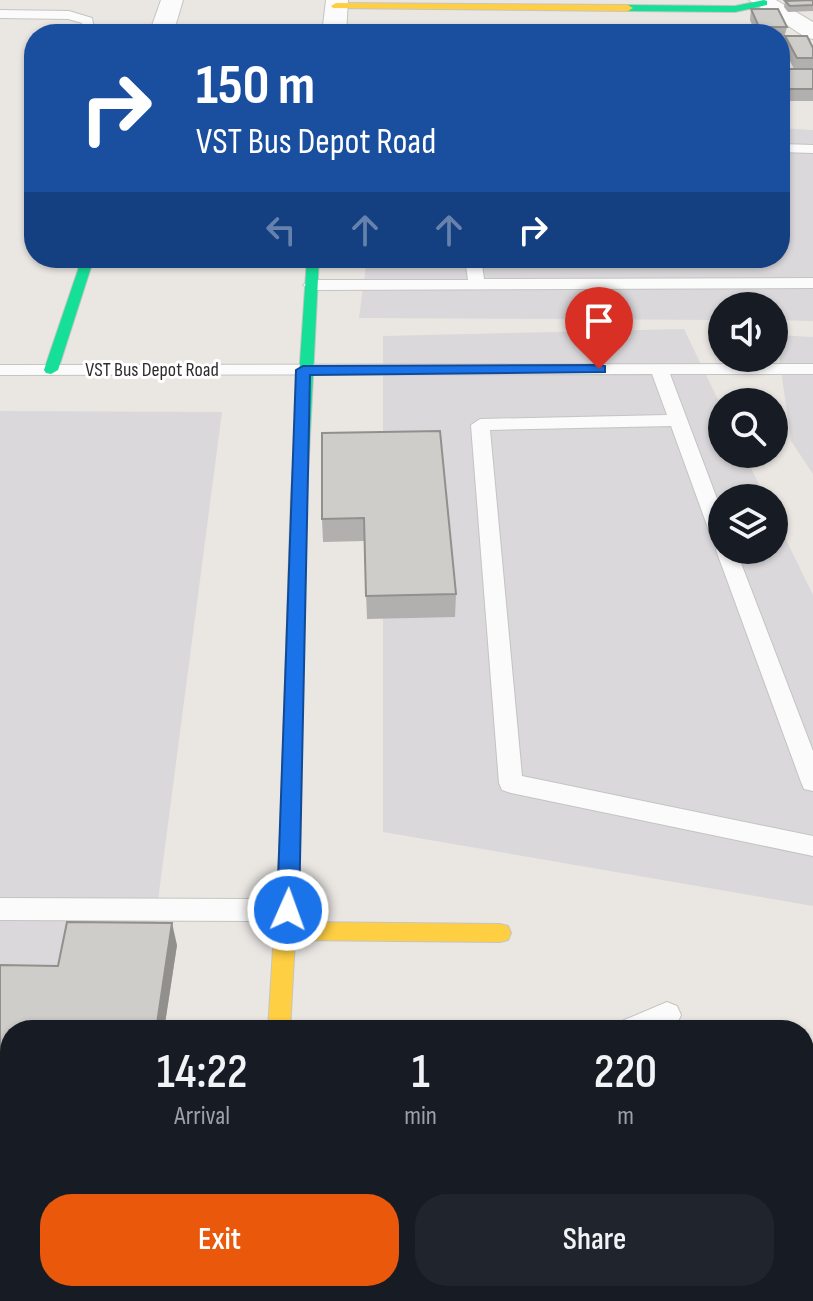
<!DOCTYPE html>
<html lang="en">
<head>
<meta charset="utf-8">
<style>
	:root { --surface:#171b24; --page:#20242c; --text:#f1f3f6; --muted:#9ea1a6; --accent:#ea580c }
	body { margin:0; font-family:"Sofia Sans Condensed",sans-serif; background:var(--page); color:var(--text); height:100vh; display:flex; flex-direction:column; font-size:30px; white-space:nowrap }
	* { box-sizing:border-box; margin:0 }
	p { font-size:26px; color:var(--muted) }
	.icon { flex:none; width:44px; height:44px; fill:none; stroke:currentColor; stroke-width:2; stroke-linecap:round; stroke-linejoin:round }
	.map { position:relative; flex:1; overflow:hidden }
	.details { position:absolute; left:0px; top:1020px; width:814px; height:282px; display:flex; flex-direction:column; background:var(--surface); border-radius:32px 32px 0 0; box-shadow:0 2px 6px #0004 }
	.details>* { flex:none }
	.top-card { position:absolute; left:24px; top:24px; width:766px; height:244px; border-radius:32px; box-shadow:0 2px 6px #0004; background:#1a4fa0; color:#fff; overflow:hidden }
	.fabs { position:absolute; left:708px; top:292px; display:grid; gap:16px }
	.fabs a { display:grid; place-items:center; width:80px; height:80px; border-radius:50%; background:var(--surface); box-shadow:0 2px 6px #0004; font-size:40px }
	.pin { position:absolute; display:grid; place-items:center; width:68px; height:68px; color:#fff; margin:-82px -34px; border-radius:50% 50% 50% 0; rotate:-45deg; box-shadow:0 0 8px #0007 }
	.pin .icon { rotate:45deg }
	.me { position:absolute; width:88px; margin:-44px; rotate:2deg; stroke-linejoin:round; filter:drop-shadow(0 0 6px #0008) }
	.turn { display:flex; align-items:center; gap:28px; height:168px; padding:0 40px; font-size:36px }
	.turn .icon { width:104px; height:104px; stroke-width:2.5 }
	.turn b { display:block; font-size:56px; line-height:68px }
	.lanes { display:flex; align-items:center; height:76px; padding:0 40px; background:#0003; justify-content:center; gap:40px; direction:ltr }
	.lanes .off { opacity:.35 }
	.eta { display:flex; justify-content:space-evenly; align-items:center; height:136px; text-align:center }
	.eta b { font-size:48px; font-weight:600; line-height:56px }
	.primary-button { display:flex; gap:16px; margin-top:auto; padding:16px 40px }
	.primary-button a { flex:1; height:92px; border-radius:32px; background:var(--accent); color:#fff; font-size:32px; font-weight:600; line-height:92px; text-align:center }
	.primary-button a+a { background:var(--page); color:var(--text) }
	.map>svg:first-child { display:block }
</style>
</head>
<body>
<div class="map">
<svg width="813" height="1301" viewBox="0 0 813 1301">
	<rect width="100%" height="100%" fill="#eae7e3"/>
	<g fill="#dad8da">
		<polygon points="780,128 813,130 813,321 774,320 774,306 722,306 722,320 359,318 367,258 780,258"/>
		<polygon points="684,329 722,408 722,454 744,454 766,498 722,498 722,550 774,550 774,515 813,595 813,906 383,832 383,336"/>
		<polygon points="776,335 813,337 813,474 791,441"/>
		<polygon points="0,411 222,412 141,1030 10,1030 10,1292 0,1301"/>
	</g>
	<g fill="none" stroke-linecap="round" stroke-linejoin="round">
		<defs>
			<g id="lane">
				<polygon points="0,10 69,11 92,18 95,34 83,34 82,23 68,19 0,18"/>
				<polygon points="780,144 813,145 813,153 780,152"/>
				<polygon points="465,258 481,258 484,279 813,278 813,288 311,290 303,285 311,280 468,280"/>
				<polygon points="813,364 813,374 670,374 722,512 722,550 736,550 813,751 813,791 804,789 801,782 716,550 719,545 712,539 671,426 490,430 522,776 813,836 813,856 511,793 502,790 499,783 471,425 480,419 667,415 652,374 0,375 0,365"/>
				<polygon points="0,898 287,899 296,902 300,910 296,918 287,921 0,920"/>
				<polygon points="667,1002 677,1006 681,1015 677,1024 663,1030 618,1030 622,1021"/>
			</g>
			<g id="street">
				<polygon points="161,0 183,0 173,34 149,34"/>
				<polygon points="326,0 348,0 346,34 322,34"/>
				<polygon points="749,0 776,0 813,22 813,39 805,37"/>
				<rect x="235" y="1292" width="62" height="9"/>
			</g>
			<g id="fast">
				<polygon points="764,0 767,1 767,5 735,12 628,11 623,8 628,5 735,6"/>
				<polygon points="82,258 94,258 58,370 51,374 46,373 44,370"/>
				<polygon points="307,258 319,258 307,495 299,500 291,495"/>
			</g>
			<g id="slow">
				<polygon points="336,3 628,5 633,8 628,11 333,8 331,6"/>
				<polygon points="299,490 307,495 296,922 500,924 508,926 511,933 508,940 500,942 295,940 290,1030 268,1030 280,837 291,495"/>
			</g>
		</defs>
		<use href="#lane" stroke="#c4c4c3" stroke-width="2"/>
		<use href="#street" stroke="#c4c4c3" stroke-width="2"/>
		<use href="#fast" stroke="#c4c4c3" stroke-width="2"/>
		<use href="#slow" stroke="#c4c4c3" stroke-width="2"/>
		<use href="#lane" fill="#fcfbfb" fill-rule="evenodd"/>
		<use href="#street" fill="#fcfbfb" fill-rule="evenodd"/>
		<use href="#fast" fill="#16e098" fill-rule="evenodd"/>
		<use href="#slow" fill="#ffcf43" fill-rule="evenodd"/>
	</g>
	<g fill="#b2b0ae">
		<polygon points="813,0 813,11 788,12 784,7 785,1"/>
		<polygon points="751,9 787,27 784,38 780,38 780,34 756,34 750,20"/>
		<polygon points="785,36 813,48 813,101 786,101 780,85 780,69 794,69 783,47"/>
		<polygon points="322,433 456,594 455,617 367,619 364,541 323,542 322,519"/>
		<polygon points="177,945 164,1030 10,1030 10,1092 0,1092 0,965 58,966"/>
	</g>
	<g fill="#91908d">
		<polygon points="172,923 177,945 164,1030 156,1030"/>
		<polygon points="118,1292 128,1292 127,1301 117,1301"/>
	</g>
	<g fill="#cfcdca" stroke="#91908d" stroke-width="2">
		<polygon points="813,0 813,5 790,6 785,1"/>
		<polygon points="751,9 778,9 787,27 759,27"/>
		<polygon points="785,36 807,36 813,48 813,58 797,58"/>
		<polygon points="780,69 813,69 813,89 788,89"/>
		<polygon points="440,431 456,594 366,596 364,518 322,519 322,433"/>
		<polygon points="67,922 172,923 156,1030 10,1030 10,1072 0,1072 0,965 58,966"/>
		<polygon points="0,1191 10,1191 10,1292 118,1292 117,1301 0,1301"/>
		<polygon points="475,1292 559,1292 560,1301 475,1301"/>
	</g>
	<polygon fill="#1a73e8" stroke="#114b97" stroke-width="2" points="599,365 605,366 605,372 310,375 299,910 295,917 288,919 280,917 277,910 296,370 303,366"/>
	<g text-anchor="middle" dominant-baseline="central" stroke-width="6" stroke-linejoin="round" paint-order="stroke">
		<g font-size="20" fill="#2d2d2d" stroke="#fff">
			<text x="152" y="370">VST Bus Depot Road</text>
		</g>
	</g>
</svg>
<div class="fabs">
<a><svg class="icon" aria-label="sound" viewBox="0 0 24 24"><path d="M4 9h4l5-4v14l-5-4H4zM17 9q2 3 0 6"/></svg></a>
<a><svg class="icon" aria-label="search" viewBox="0 0 24 24"><circle cx="10" cy="10" r="6"/><path d="M15 15l6 6"/></svg></a>
<a><svg class="icon" aria-label="layers" viewBox="0 0 24 24"><path d="M12 4l9 5-9 5-9-5zM3 14l9 5 9-5"/></svg></a>
</div>
<div class="pin" style="left:599px;top:369px;background:#d93025"><svg class="icon" aria-label="arrive" viewBox="0 0 24 24"><path d="M6 21V4h12l-3 4 3 4H6"/></svg></div>
<svg class="me" style="left:288px;top:910px" viewBox="-20 -20 40 40"><circle r="17" fill="#1a73e8" stroke="#fff" stroke-width="3"/><path d="M0-11L8 9 0 5-8 9z" fill="#fff"/></svg>
<div class="top-card">
<div class="turn"><svg class="icon" aria-label="right" viewBox="0 0 24 24"><path d="M7 20v-9h11M14 6l5 5-5 5"/></svg><div><b>150 m</b>VST Bus Depot Road</div></div>
<div class="lanes"><svg class="icon off" aria-label="left" viewBox="0 0 24 24"><path d="M17 20v-9H6M10 6l-5 5 5 5"/></svg><svg class="icon off" aria-label="ahead" viewBox="0 0 24 24"><path d="M12 20V5M6 11l6-6 6 6"/></svg><svg class="icon off" aria-label="ahead" viewBox="0 0 24 24"><path d="M12 20V5M6 11l6-6 6 6"/></svg><svg class="icon" aria-label="right" viewBox="0 0 24 24"><path d="M7 20v-9h11M14 6l5 5-5 5"/></svg></div>
</div>
<section class="details">
<div class="eta">
<div><b>14:22</b><p>Arrival</p></div>
<div><b>1</b><p>min</p></div>
<div><b>220</b><p>m</p></div>
</div>
<div class="primary-button"><a>Exit</a><a>Share</a></div>
</section>
</div>
</body>
</html>
